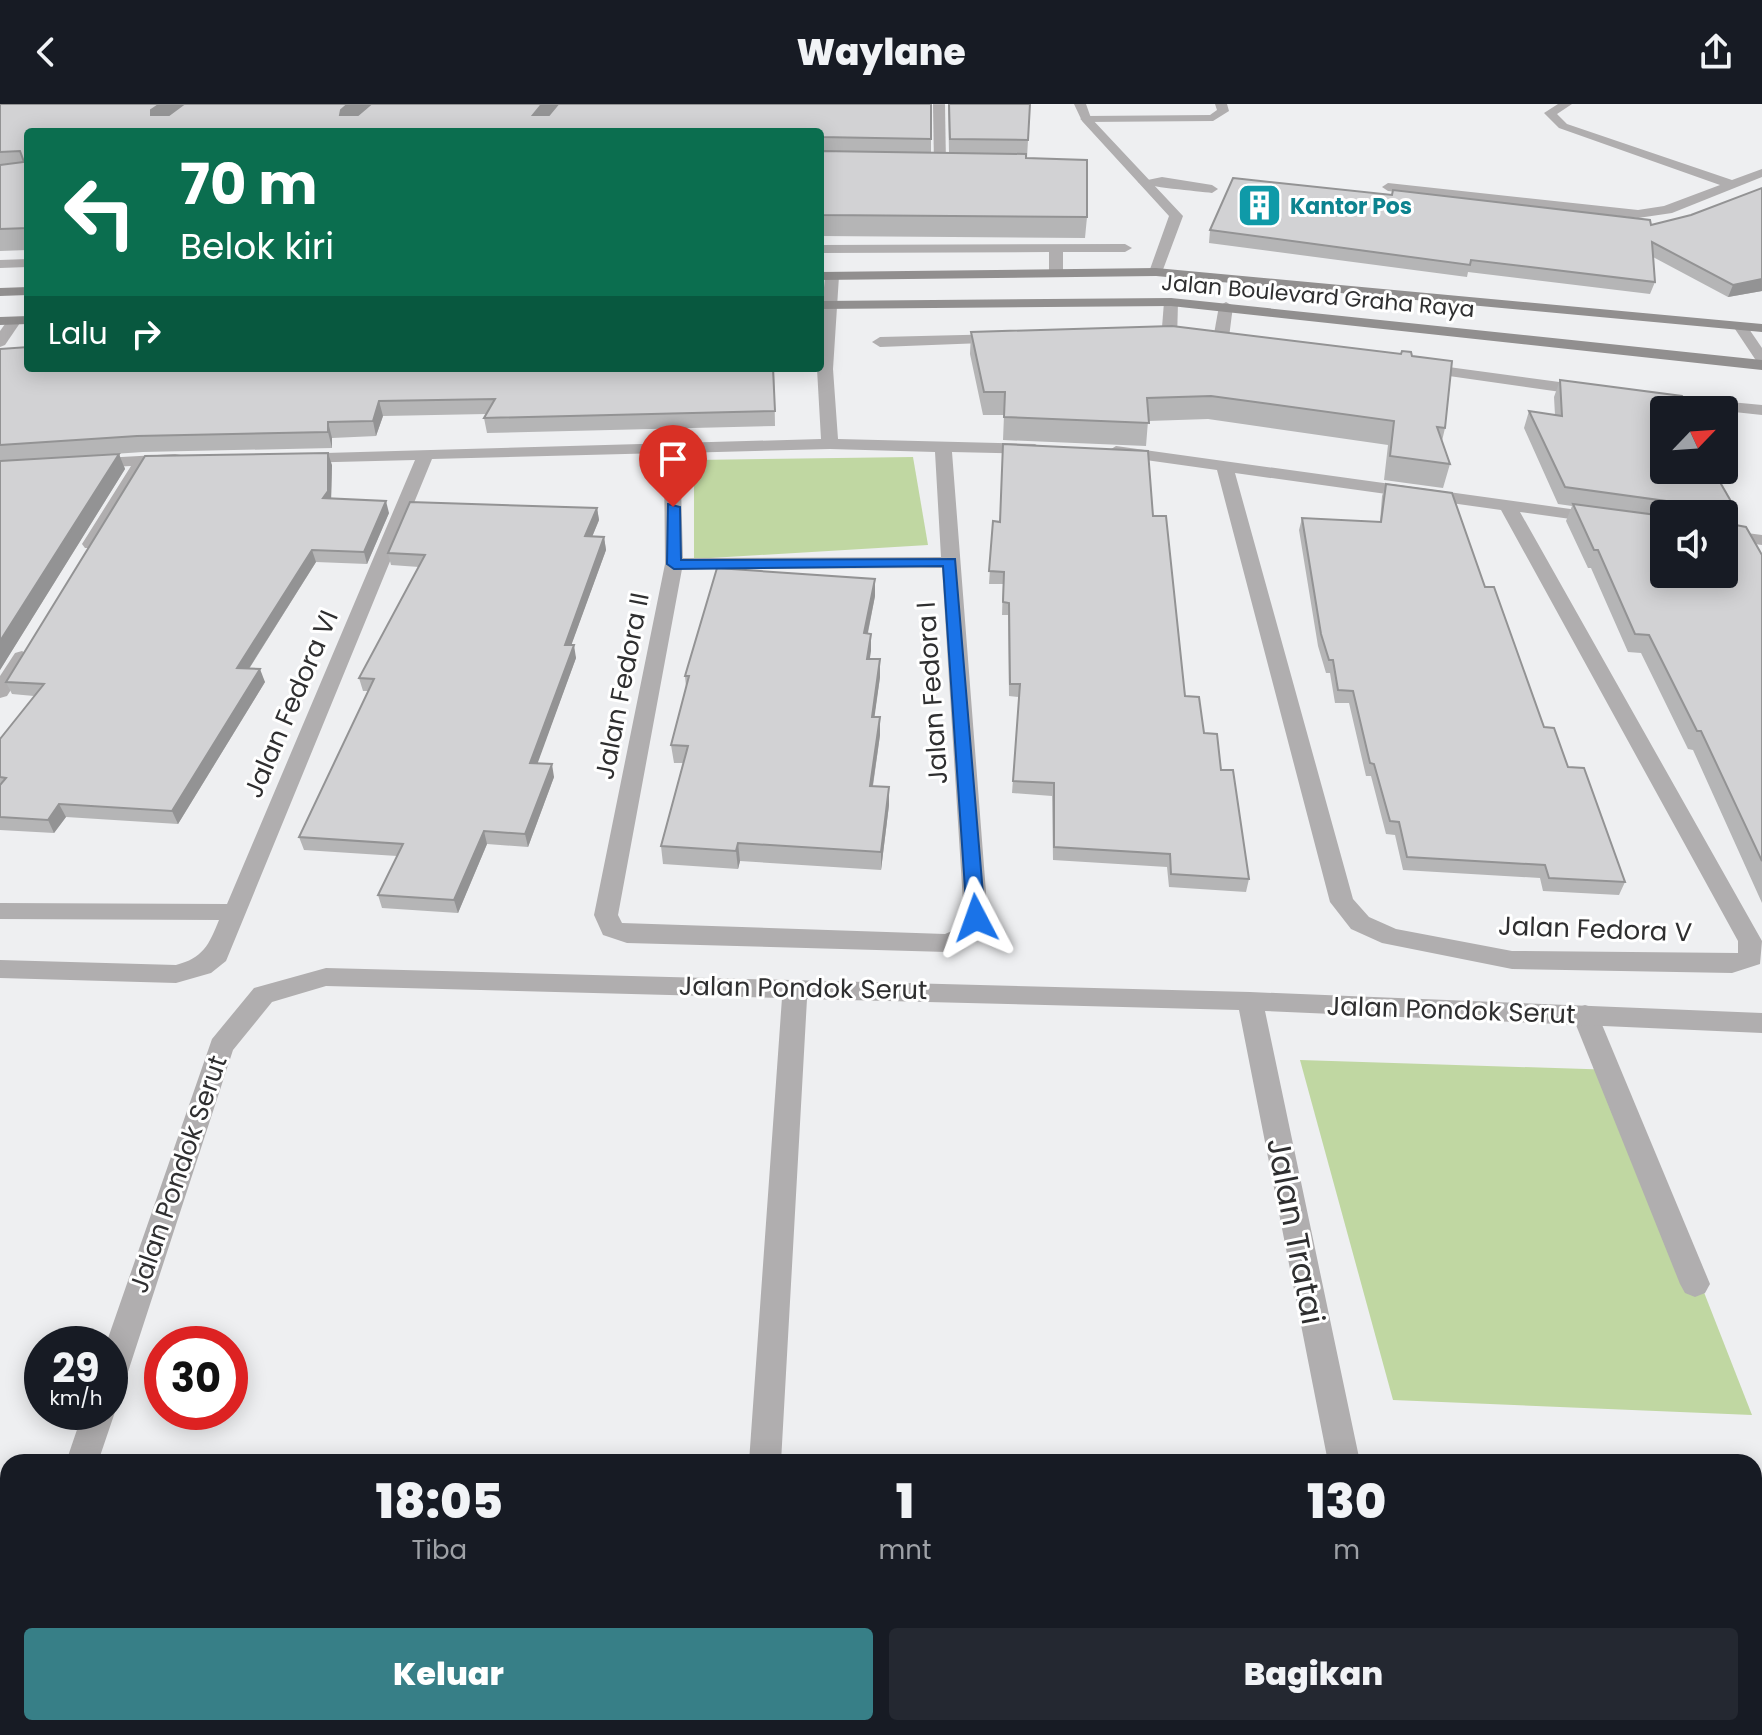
<!DOCTYPE html>
<html lang="id">
<head>
<meta charset="utf-8">
<style>
	:root { --surface:#171b24; --page:#242831; --text:#f1f3f6; --muted:#9ea1a6; --accent:#377f87 }
	body { margin:0; font-family:Poppins,sans-serif; background:var(--page); color:var(--text); height:100vh; display:flex; flex-direction:column; font-size:30px; white-space:nowrap }
	* { box-sizing:border-box; margin:0 }
	p { font-size:26px; color:var(--muted) }
	.icon { flex:none; width:44px; height:44px; fill:none; stroke:currentColor; stroke-width:2; stroke-linecap:round; stroke-linejoin:round }
	.map { position:relative; flex:1; overflow:hidden }
	.side { position:absolute; left:0px; top:1350px; width:1762px; height:282px; display:flex; flex-direction:column; background:var(--surface); border-radius:24px 24px 0 0; box-shadow:0 4px 20px #0003 }
	.side>* { flex:none }
	.top-card { position:absolute; left:24px; top:24px; width:800px; height:244px; border-radius:8px; box-shadow:0 4px 20px #0003; background:#0b6e4f; color:#fff; overflow:hidden }
	.needle { width:52px; rotate:65deg }
	.controls { position:absolute; left:1650px; top:292px; display:grid; gap:16px }
	.controls a { display:grid; place-items:center; width:88px; height:88px; border-radius:8px; background:var(--surface); box-shadow:0 4px 20px #0003; font-size:40px }
	.speed { position:absolute; left:24px; top:1222px; display:flex; gap:16px; font-size:40px; font-weight:700; text-align:center }
	.speed>* { display:grid; place-content:center; width:104px; height:104px; border-radius:50%; background:var(--surface); box-shadow:0 4px 20px #0003; line-height:1 }
	.speed small { font-size:20px; font-weight:400 }
	.speed .limit { border:12px solid #d22; background:#fff; color:#111 }
	.pin { position:absolute; display:grid; place-items:center; width:68px; height:68px; color:#fff; margin:-82px -34px; border-radius:50% 50% 50% 0; rotate:-45deg; box-shadow:0 0 8px #0007 }
	.pin .icon { rotate:45deg }
	.me { position:absolute; width:88px; margin:-44px; rotate:356deg; stroke-linejoin:round; filter:drop-shadow(0 0 6px #0008) }
	.turn { display:flex; align-items:center; gap:28px; height:168px; padding:0 24px; font-size:36px }
	.turn .icon { width:104px; height:104px; stroke-width:2.5 }
	.turn b { display:block; font-size:56px; line-height:68px }
	.then { display:flex; align-items:center; height:76px; padding:0 24px; background:#0003; gap:16px; font-size:30px }
	.eta { display:flex; justify-content:space-evenly; align-items:center; height:136px; text-align:center }
	.eta b { font-size:48px; font-weight:800; line-height:56px }
	.action { display:flex; gap:16px; margin-top:auto; padding:16px 24px }
	.action a { flex:1; height:92px; border-radius:8px; background:var(--accent); color:#fff; font-size:32px; font-weight:800; line-height:92px; text-align:center }
	.action a+a { background:var(--page); color:var(--text) }
	header { display:flex; justify-content:space-between; align-items:center; height:104px; padding:0 24px; background:var(--surface); font-size:36px; font-weight:800 }
	.map>svg:first-child { display:block }
</style>
</head>
<body>
<header><svg class="icon" aria-label="back" viewBox="0 0 24 24"><path d="M15 5l-7 7 7 7"/></svg>Waylane<svg class="icon" aria-label="share" viewBox="0 0 24 24"><path d="M12 15V3M7 8l5-5 5 5M5 13v7h14v-7"/></svg></header>
<div class="map">
<svg width="1762" height="1631" viewBox="0 0 1762 1631">
	<rect width="100%" height="100%" fill="#eeeff1"/>
	<g fill="#c0d7a2">
		<polygon points="913,353 928,441 694,455 694,356"/>
		<polygon points="1300,956 1617,966 1752,1311 1393,1296"/>
	</g>
	<g fill="none" stroke-linecap="round" stroke-linejoin="round">
		<g fill="#b0aeaf" fill-rule="evenodd">
			<polygon points="820,141 1125,140 1132,144 1125,148 1063,148 1063,168 1056,172 1049,168 1049,148 820,149"/>
			<polygon points="28,155 28,163 0,164 0,156"/>
			<polygon points="1171,194 1178,198 1177,236 1169,241 1161,236 1164,198"/>
			<polygon points="1226,198 1233,202 1228,241 1220,246 1212,241 1219,202"/>
			<polygon points="10,213 22,216 5,241 0,243 0,227"/>
			<polygon points="1737,222 1747,222 1762,244 1762,260 1757,258 1735,225"/>
			<polygon points="1004,230 1012,235 1009,238 880,243 872,238 880,233"/>
			<polygon points="1419,259 1589,282 1597,287 1589,292 1414,267 1414,261"/>
			<polygon points="1657,291 1762,301 1762,311 1651,299 1649,296"/>
			<polygon points="1585,901 1594,904 1598,911 1710,1180 1705,1189 1695,1193 1685,1189 1680,1180 1572,911 1576,904"/>
		</g>
		<g fill="#b0aeaf" fill-rule="evenodd">
			<polygon points="933,0 945,0 946,61 940,65 934,61"/>
			<polygon points="1215,0 1227,0 1229,7 1213,17 1086,18 1080,15 1086,12 1210,11 1217,6"/>
			<polygon points="1558,0 1572,0 1557,10 1567,20 1732,76 1762,65 1762,73 1672,109 1638,114 1388,87 1382,83 1388,79 1638,106 1664,102 1720,81 1559,24 1544,9"/>
			<path d="M1162,73l50,8 6,4 -6,4c-14,-2 -67,-6 -74,-11z"/>
			<path d="M832,168l7,4 -6,93 5,70 197,5 8,5 -8,5 -83,-2 36,466 -11,22 -30,12 -320,-9 -24,-8 -9,-20 71,-351 -1,-111 -232,6 -206,502 -15,12 -35,10 -176,-5v-18l176,5c27,-7 33,-20 43,-45l-219,-1v-16l227,1 188,-444 -119,3 -6,-1v-8l531,-15 -4,-70 8,-93zM830,345l105,3 6,105 -258,1 -3,-105zM942,464l22,350 -5,10 -14,6 -323,-11 -4,-8 64,-346z"/>
			<path d="M1116,342l548,76v10l-144,-20 242,429 -2,23 -28,9 -220,-4 -130,-26 -31,-14 -21,-27 -113,-432 -107,-15 -2,-4zM1235,369l266,37 237,431v12l-226,-2 -116,-22 -27,-12 -16,-18z"/>
			<polygon points="175,350 181,351 181,359 148,361 97,444 85,444 82,440 131,362 92,364 86,363 86,355"/>
			<polygon points="1724,426 1762,431 1762,441 1724,436"/>
			<polygon points="22,547 32,553 7,592 0,594 0,572 15,549"/>
			<polygon points="326,864 1250,888 1762,909 1762,929 1265,907 1360,1358 1328,1358 1239,906 807,895 781,1358 749,1358 782,894 326,882 272,898 233,946 126,1274 121,1284 110,1288 110,1240 106,1240 212,935 254,884"/>
			<polygon points="110,1298 115,1308 98,1358 66,1358 83,1308 110,1308"/>
			<polygon points="8,1563 8,1620 0,1623 0,1566"/>
			<polygon points="1754,1592 1762,1592 1762,1628 1744,1624 1754,1624"/>
			<polygon points="1394,1624 1430,1624 1431,1631 1395,1631"/>
		</g>
		<polygon fill="#b0aeaf" fill-rule="evenodd" points="1074,0 1086,0 1091,14 1183,112 1161,171 1149,168 1169,112 1082,17"/>
		<g fill="#918f8f" fill-rule="evenodd">
			<polygon points="1156,164 1762,220 1762,228 1156,172 820,176 820,168"/>
			<polygon points="28,183 28,191 0,192 0,184"/>
			<polygon points="1171,194 1762,256 1762,266 1171,202 820,205 820,197"/>
			<polygon points="28,212 28,220 0,221 0,213"/>
		</g>
	</g>
	<g fill="#b5b5b6" fill-rule="evenodd">
		<polygon points="0,0 931,0 931,48 949,49 948,0 1030,0 1027,54 1087,56 1087,113 1085,134 820,132 820,28 28,28 28,146 0,147"/>
		<polygon points="1651,121 1762,187 1728,193 1653,153 1655,178 1650,190 1468,168 1467,173 1209,139 1210,126"/>
		<polygon points="971,228 1445,324 1442,337 1450,360 1443,384 1384,376 1388,341 1208,315 1148,317 1146,342 1003,336 1004,311 983,311 970,250"/>
		<polygon points="0,245 774,264 775,322 487,329 484,314 486,310 383,312 376,332 332,334 332,344 143,348 39,355 119,350 125,365 0,566"/>
		<path d="M1560,276l104,90h60v-7l3,5 -6,16 15,26 -6,14 32,31v348l-69,-153 -5,-1 -47,-96 -13,-1 -37,-84h-3l-22,-47 6,-15 -14,-2 -34,-76 5,-17 26,4 -1,-18zM1664,410h60l-60,60z"/>
		<polygon points="332,361 331,394 389,409 367,460 316,458 249,565 265,578 178,720 66,713 54,729 0,726 0,635 34,592 12,590 6,578"/>
		<polygon points="1386,380 1485,483 1544,623 1568,663 1625,778 1619,791 1543,787 1540,774 1403,766 1395,731 1386,730 1371,672 1366,672 1349,599 1335,599 1330,569 1326,569 1318,542 1299,426 1302,414 1380,418 1382,392"/>
		<polygon points="597,404 599,416 592,433 604,433 606,446 571,541 576,554 537,659 554,673 528,743 487,740 458,809 382,804 378,791 397,752 304,746 299,733 368,587 363,587 359,574 419,463 391,461 388,449"/>
		<polygon points="1153,412 1185,592 1221,666 1249,775 1246,788 1169,783 1167,763 1053,756 1052,692 1012,689 1019,593 1009,592 1008,511 1002,511 1003,480 989,480 993,417"/>
		<polygon points="875,492 868,529 871,530 870,555 880,573 874,613 880,613 880,631 873,682 889,701 881,766 740,757 738,765 663,760 661,742 683,659 674,659 671,641 686,583 685,572"/>
	</g>
	<g fill="#939394">
		<polygon points="160,0 192,0 157,26 151,11 151,6"/>
		<polygon points="348,0 375,0 345,26 340,11 341,6"/>
		<polygon points="542,0 560,0 538,28 533,11"/>
		<polygon points="1762,175 1762,187 1728,193 1733,181"/>
		<polygon points="379,297 383,312 376,332 373,317"/>
		<polygon points="328,318 332,334 332,344 328,328"/>
		<polygon points="328,349 332,361 331,399 323,394"/>
		<polygon points="119,350 125,365 0,566 0,537"/>
		<polygon points="386,397 389,409 367,460 364,448"/>
		<polygon points="597,404 599,416 587,445 585,432"/>
		<polygon points="1736,406 1728,424 1729,408"/>
		<polygon points="604,433 606,446 567,553 565,541"/>
		<polygon points="312,446 316,458 241,577 237,564"/>
		<polygon points="875,475 875,492 864,547 864,529"/>
		<polygon points="871,530 871,547 867,572 867,555"/>
		<polygon points="574,541 576,554 533,672 530,659"/>
		<polygon points="880,555 880,573 872,631 872,613"/>
		<polygon points="260,565 265,578 178,720 172,707"/>
		<polygon points="880,613 880,631 870,700 870,682"/>
		<polygon points="552,660 554,673 528,743 525,730"/>
		<polygon points="889,683 889,701 881,766 881,748"/>
		<polygon points="59,700 66,713 54,729 48,716"/>
		<polygon points="484,727 487,740 458,809 454,796"/>
		<polygon points="738,739 740,757 738,765 736,747"/>
	</g>
	<g fill="#d2d2d4" stroke="#939394" stroke-width="2">
		<polygon points="0,0 160,0 151,6 151,11 169,11 184,0 348,0 341,6 340,11 358,11 371,0 542,0 533,11 549,11 558,0 931,0 931,35 820,33 820,28 28,28 28,124 0,125 0,61 24,58 20,47 0,48"/>
		<polygon points="949,0 1030,0 1028,36 950,35"/>
		<polygon points="820,47 1026,50 1026,54 1087,56 1087,113 820,111"/>
		<polygon points="1233,74 1392,91 1393,86 1650,116 1651,121 1691,111 1762,84 1762,175 1733,181 1652,138 1655,178 1471,156 1470,161 1210,126"/>
		<polygon points="1172,222 1401,250 1402,247 1411,248 1412,252 1452,257 1445,324 1437,323 1450,360 1390,352 1394,317 1211,292 1147,294 1149,319 1004,313 1005,288 984,288 971,228"/>
		<polygon points="28,243 28,264 773,264 775,307 484,314 495,295 379,297 373,317 328,318 328,328 137,332 0,341 0,245"/>
		<polygon points="1560,276 1682,292 1691,306 1664,306 1664,366 1713,366 1736,406 1729,408 1730,420 1746,423 1762,451 1762,757 1701,627 1697,627 1649,531 1635,530 1598,446 1594,446 1573,400 1664,412 1664,470 1724,470 1724,410 1674,410 1673,398 1565,383 1529,307 1562,312"/>
		<polygon points="1003,340 1148,347 1153,412 1166,412 1185,592 1199,593 1204,629 1217,630 1221,666 1233,666 1249,775 1171,770 1170,750 1054,743 1054,679 1013,677 1020,580 1010,580 1009,499 1003,498 1004,468 989,467 993,417 1000,418"/>
		<polygon points="328,349 328,387 323,394 386,397 364,448 312,446 237,564 260,565 172,707 59,700 48,716 0,713 0,681 6,674 0,673 0,635 44,580 6,578 145,352"/>
		<polygon points="119,350 0,537 0,357"/>
		<polygon points="1386,380 1452,389 1485,483 1494,483 1544,623 1554,624 1568,663 1584,664 1625,778 1549,774 1545,761 1407,753 1399,718 1390,717 1374,660 1370,659 1353,587 1338,586 1333,556 1329,556 1321,530 1302,414 1381,418"/>
		<polygon points="410,398 597,404 585,432 604,433 565,541 574,541 530,659 552,660 525,730 484,727 454,796 378,791 403,740 299,733 374,575 359,574 425,451 388,449"/>
		<polygon points="717,464 875,475 864,529 871,530 867,555 880,555 872,613 880,613 870,682 889,683 881,748 738,739 736,747 661,742 688,642 671,641 689,572 685,572"/>
	</g>
	<polygon fill="#1a73e8" stroke="#114b97" stroke-width="2" points="668,400 680,403 681,456 955,455 985,814 983,818 976,820 967,814 943,462 674,465 667,460"/>
	<defs>
		<symbol id="building-square" viewBox="-11 -11 22 22"><rect x="-9" y="-9" width="18" height="18" rx="4" fill="#0f9aa8" stroke="#fff"/><path d="M-4-6H4V6H1V3H-1V6H-4ZM-2.5-4.3h1.7v1.8h-1.7ZM.8-4.3h1.7v1.8H.8ZM-2.5-1h1.7V.8h-1.7ZM.8-1h1.7V.8H.8Z" fill="#fff"/></symbol>
	</defs>
	<g fill-rule="evenodd">
		<use href="#building-square" x="1234" y="76" width="51" height="51"/>
	</g>
	<g text-anchor="middle" dominant-baseline="central" stroke-width="6" stroke-linejoin="round" paint-order="stroke">
		<g font-size="22" font-weight="bold" fill="#0d838f" stroke="#fff" text-anchor="start">
			<text x="1290" y="102">Kantor Pos</text>
		</g>
		<g font-size="22" fill="#2f2f30" stroke="#fff">
			<text transform="translate(1318 192) rotate(5)">Jalan Boulevard Graha Raya</text>
		</g>
		<g font-size="26" fill="#2f2f30" stroke="#fff">
			<text transform="translate(622 582) rotate(-79)">Jalan Fedora II</text>
			<text transform="translate(932 589) rotate(-94)">Jalan Fedora I</text>
			<text transform="translate(291 600) rotate(-67)">Jalan Fedora VI</text>
			<text transform="translate(1595 825) rotate(2)">Jalan Fedora V</text>
			<text transform="translate(803 884) rotate(1)">Jalan Pondok Serut</text>
			<text transform="translate(1451 906) rotate(2)">Jalan Pondok Serut</text>
			<text transform="translate(178 1070) rotate(-71)">Jalan Pondok Serut</text>
		</g>
		<g font-size="32" fill="#2f2f30" stroke="#fff">
			<text transform="translate(1296 1127) rotate(79)">Jalan Tratai</text>
		</g>
	</g>
</svg>
<div class="controls">
<a><svg class="needle" viewBox="-14 -14 28 28"><path d="M0-13l5 13h-10z" fill="#e53935"/><path d="M0 13l5-13h-10z" fill="#9ea1a6"/></svg></a>
<a><svg class="icon" aria-label="sound" viewBox="0 0 24 24"><path d="M4 9h4l5-4v14l-5-4H4zM17 9q2 3 0 6"/></svg></a>
</div>
<div class="speed"><div>29<small>km/h</small></div><div class="limit">30</div></div>
<div class="pin" style="left:673px;top:403px;background:#d93025"><svg class="icon" aria-label="arrive" viewBox="0 0 24 24"><path d="M6 21V4h12l-3 4 3 4H6"/></svg></div>
<svg class="me" style="left:976px;top:814px" viewBox="-20 -20 40 40"><path d="M0-17L14 15 0 8-14 15z" fill="#1a73e8" stroke="#fff" stroke-width="4"/></svg>
<div class="top-card">
<div class="turn"><svg class="icon" aria-label="left" viewBox="0 0 24 24"><path d="M17 20v-9H6M10 6l-5 5 5 5"/></svg><div><b>70 m</b>Belok kiri</div></div>
<div class="then">Lalu<svg class="icon" aria-label="right" viewBox="0 0 24 24"><path d="M7 20v-9h11M14 6l5 5-5 5"/></svg></div>
</div>
<section class="side">
<div class="eta">
<div><b>18:05</b><p>Tiba</p></div>
<div><b>1</b><p>mnt</p></div>
<div><b>130</b><p>m</p></div>
</div>
<div class="action"><a>Keluar</a><a>Bagikan</a></div>
</section>
</div>
</body>
</html>
